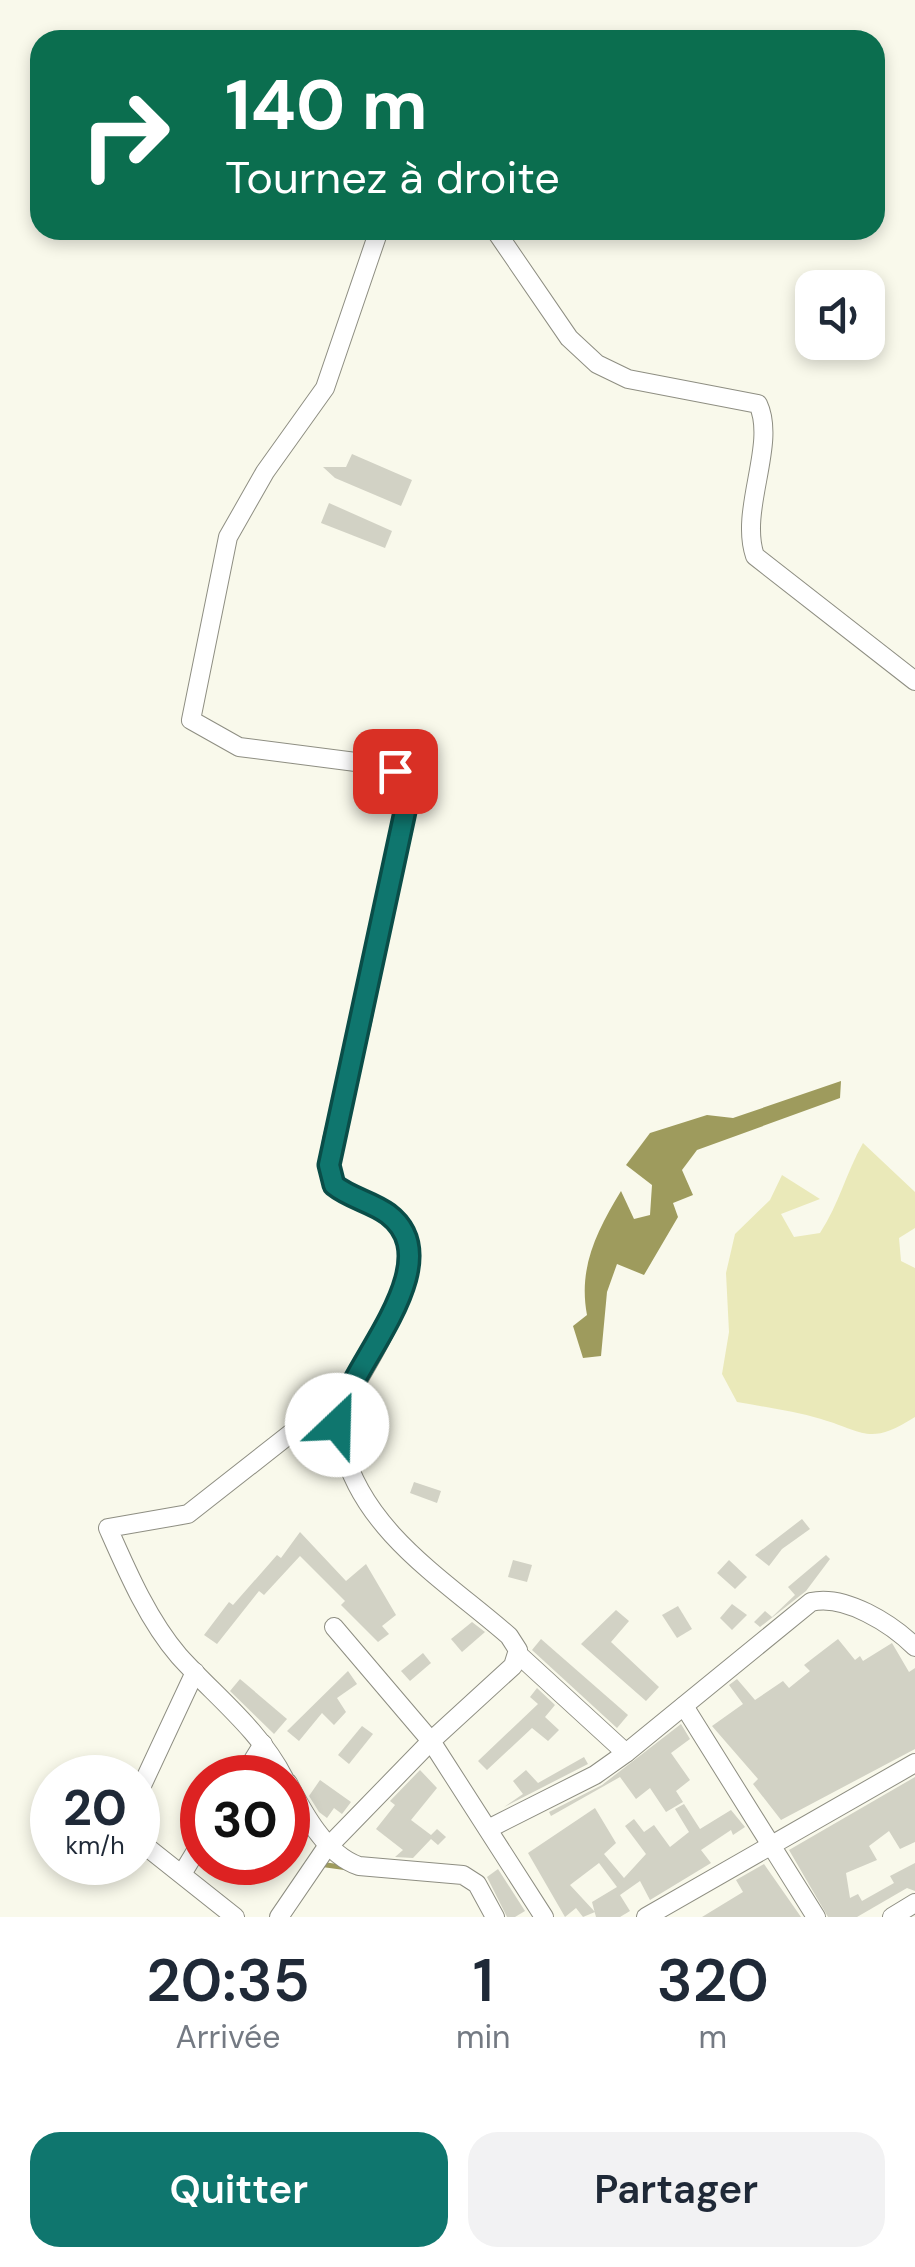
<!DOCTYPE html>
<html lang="fr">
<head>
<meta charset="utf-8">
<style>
	:root { --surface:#fff; --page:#f2f2f3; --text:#1f2937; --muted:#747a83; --accent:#0f766e }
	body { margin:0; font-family:"DM Sans",sans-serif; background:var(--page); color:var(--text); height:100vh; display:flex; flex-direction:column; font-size:38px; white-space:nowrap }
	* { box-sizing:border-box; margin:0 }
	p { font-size:32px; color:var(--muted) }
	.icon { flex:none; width:55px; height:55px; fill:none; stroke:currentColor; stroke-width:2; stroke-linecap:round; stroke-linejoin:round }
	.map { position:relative; height:1917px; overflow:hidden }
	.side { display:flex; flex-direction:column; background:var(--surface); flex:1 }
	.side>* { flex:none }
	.top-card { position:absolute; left:30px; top:30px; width:855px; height:210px; border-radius:30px; box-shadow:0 5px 15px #0003; background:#0b6e4f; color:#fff; overflow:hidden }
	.fabs { position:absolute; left:795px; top:270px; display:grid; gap:20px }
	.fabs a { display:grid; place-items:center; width:90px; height:90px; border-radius:20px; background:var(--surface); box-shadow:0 5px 15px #0003; font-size:50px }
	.speed { position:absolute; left:30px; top:1755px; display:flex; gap:20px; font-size:50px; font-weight:700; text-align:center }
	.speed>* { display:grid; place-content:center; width:130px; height:130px; border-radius:50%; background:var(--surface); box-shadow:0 5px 15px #0003; line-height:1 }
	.speed small { font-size:25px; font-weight:400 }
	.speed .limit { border:15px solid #d22; background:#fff; color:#111 }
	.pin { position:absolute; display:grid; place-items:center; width:85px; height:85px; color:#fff; margin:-42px; border-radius:20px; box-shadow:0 5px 15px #0006 }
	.me { position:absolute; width:110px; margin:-55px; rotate:24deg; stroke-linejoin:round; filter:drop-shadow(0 0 8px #0008) }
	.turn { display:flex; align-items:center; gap:35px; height:210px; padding:0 30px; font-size:45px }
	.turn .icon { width:130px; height:130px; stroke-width:2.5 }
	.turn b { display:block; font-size:70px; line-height:85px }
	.eta { display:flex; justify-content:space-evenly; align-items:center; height:170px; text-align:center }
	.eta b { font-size:60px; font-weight:600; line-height:70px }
	.cta { display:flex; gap:20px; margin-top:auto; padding:20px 30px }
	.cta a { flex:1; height:115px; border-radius:30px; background:var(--accent); color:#fff; font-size:40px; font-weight:600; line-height:115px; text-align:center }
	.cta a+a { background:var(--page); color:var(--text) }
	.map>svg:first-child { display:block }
</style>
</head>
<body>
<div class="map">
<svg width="915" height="1917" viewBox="0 0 915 1917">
	<rect width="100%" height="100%" fill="#f9f9eb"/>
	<path fill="#eae9b9" d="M863,1143l52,49v36l-16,10 2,23 14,7v149c-46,29 -50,15 -94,2 -27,-8 -56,-12 -84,-17l-15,-28 7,-42 -3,-59 9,-39 35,-34 12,-25 38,24 -39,15 13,23 26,-4c19,-29 26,-60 43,-90z"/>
	<path fill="#9e9b5d" d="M841,1081l-1,17 -143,52 -15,20 11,25 -20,8 5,14 -34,58 -27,-11 -10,28 -6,64 -18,2 -10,-32 14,-11c-9,-48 10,-84 34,-124l13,28 16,-4 2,-30 -26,-20 24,-32 57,-18 26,3z"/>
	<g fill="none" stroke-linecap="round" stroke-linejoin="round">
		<polyline stroke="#9e9b5d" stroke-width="5" points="319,1864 348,1868"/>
	</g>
	<g fill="#d2d2c5">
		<polygon points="352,454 412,480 401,506 335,478 323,467 346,467"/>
		<polygon points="329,503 392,531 385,548 321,523"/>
		<polygon points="414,1482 441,1491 437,1503 410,1493"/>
		<polygon points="802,1519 810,1529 782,1549 769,1566 755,1555"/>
		<polygon points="300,1532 346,1581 366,1564 396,1615 382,1626 389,1634 378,1642 341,1605 345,1601 300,1556 264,1595 259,1591 217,1644 204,1635 229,1602 233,1605 277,1555 281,1558"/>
		<polygon points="826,1555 830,1559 806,1591 760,1627 754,1622 765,1611 772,1617 795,1595 788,1587"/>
		<polygon points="513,1560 532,1565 527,1582 508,1577"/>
		<polygon points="729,1560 747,1577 735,1589 717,1573"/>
		<polygon points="732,1604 747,1615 732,1630 720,1618"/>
		<polygon points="678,1606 692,1629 677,1638 662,1615"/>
		<polygon points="616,1610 629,1621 611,1642 659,1687 646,1701 581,1644"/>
		<polygon points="472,1622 485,1632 462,1652 451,1639"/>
		<polygon points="541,1639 628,1715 617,1728 532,1650"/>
		<polygon points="838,1639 855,1660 860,1656 863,1661 892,1643 909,1672 915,1668 915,1749 781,1820 753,1784 758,1779 712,1726 743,1704 729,1685 737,1679 755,1700 783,1681 789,1688 810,1671 804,1665"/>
		<polygon points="423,1653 431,1663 410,1681 401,1671"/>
		<polygon points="348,1671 357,1684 337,1698 346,1712 334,1725 322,1713 299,1741 287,1731"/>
		<polygon points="240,1679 287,1719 274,1734 230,1691"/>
		<polygon points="537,1688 555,1705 545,1717 559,1730 548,1741 532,1728 487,1770 478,1761 538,1704 530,1697"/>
		<polygon points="681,1724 690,1739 671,1753 690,1780 676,1791 683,1802 666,1812 650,1788 636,1799 620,1777 551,1816 549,1812 602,1785"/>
		<polygon points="362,1726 373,1734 349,1764 338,1755"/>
		<polygon points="584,1757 588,1764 504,1807 523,1794 513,1781 526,1770 538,1783"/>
		<polygon points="420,1770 437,1788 411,1820 431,1835 437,1829 446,1837 438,1845 431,1839 413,1858 395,1857 403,1850 376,1829 395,1805 390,1801"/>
		<polygon points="915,1777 915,1842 900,1849 889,1831 869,1846 877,1860 846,1873 850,1898 858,1894 862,1901 894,1883 890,1876 915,1863 915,1891 907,1888 857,1917 828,1917 789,1850"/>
		<polygon points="320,1780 351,1802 342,1814 334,1808 327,1818 319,1812 309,1796"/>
		<polygon points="684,1804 700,1829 731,1810 745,1827 733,1835 731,1830 701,1850 711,1863 650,1900 640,1881 620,1895 630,1911 620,1917 596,1917 592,1902 617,1887 599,1863 570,1885 595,1912 583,1917 576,1908 565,1917 528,1853 595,1808 616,1843 604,1854 624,1878 646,1854 625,1826 634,1819 644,1832 654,1825 670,1847 689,1832 675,1809"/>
		<polygon points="764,1864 801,1917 702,1917 743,1892 736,1880"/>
		<polygon points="498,1869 525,1911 515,1917 507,1917 487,1877"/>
	</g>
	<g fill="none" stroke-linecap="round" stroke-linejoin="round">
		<defs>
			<g id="minor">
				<path d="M379,230l-54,158 -60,84 -37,65 -37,183 48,27 140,18 20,8 9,13 -46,236 -30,118 -3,25 5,20c16,12 38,16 54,29 56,43 -25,153 -47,196 -6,14 -2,24 2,38 21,84 103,133 166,188l9,14 -5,16 -82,75 113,176"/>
				<path d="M495,230l74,108 28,26 31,15 130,25c19,40 -19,106 -3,152l160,125"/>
				<polyline points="519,1655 626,1753"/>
				<polyline points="684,1706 816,1917"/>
				<polyline points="242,1778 263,1744"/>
				<path d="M284,1778c-25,-49 -69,-82 -105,-122 -31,-36 -52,-85 -71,-128l80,-14 107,-84 42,-11"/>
				<path d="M288,1783c15,29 38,72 71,83l104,9 14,9 18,33"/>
				<polyline points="138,1794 195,1672"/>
				<path d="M488,1829l107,-54 31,-22 185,-151c34,-8 81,22 104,45"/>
				<polyline points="138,1840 235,1917"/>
				<polyline points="182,1874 202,1841"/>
				<polyline points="279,1917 324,1851 431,1741 334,1627"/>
				<polyline points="646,1917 915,1763"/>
				<polyline points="892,1917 915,1903"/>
			</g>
		</defs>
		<use href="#minor" stroke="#8e8e82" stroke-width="20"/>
		<use href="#minor" stroke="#fff" stroke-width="18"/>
	</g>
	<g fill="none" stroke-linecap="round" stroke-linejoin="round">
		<defs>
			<path id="route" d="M337,1425c4,-52 118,-160 51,-211 -16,-12 -38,-16 -54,-29l-5,-20 77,-358 2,-21 -13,-15"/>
		</defs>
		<use href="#route" stroke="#0a4d48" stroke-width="25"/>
		<use href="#route" stroke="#0f766e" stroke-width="18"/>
	</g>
</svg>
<div class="fabs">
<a><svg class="icon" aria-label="sound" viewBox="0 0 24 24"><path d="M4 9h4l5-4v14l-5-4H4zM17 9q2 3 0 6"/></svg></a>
</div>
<div class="speed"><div>20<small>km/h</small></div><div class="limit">30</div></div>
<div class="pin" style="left:395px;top:771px;background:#d93025"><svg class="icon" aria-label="arrive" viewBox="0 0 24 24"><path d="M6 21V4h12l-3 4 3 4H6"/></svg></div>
<svg class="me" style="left:337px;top:1425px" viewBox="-20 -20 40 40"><circle r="19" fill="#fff"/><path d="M0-13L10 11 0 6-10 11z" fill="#0f766e"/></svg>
<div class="top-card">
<div class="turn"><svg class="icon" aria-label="right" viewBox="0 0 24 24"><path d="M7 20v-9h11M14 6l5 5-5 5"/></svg><div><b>140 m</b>Tournez à droite</div></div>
</div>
</div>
<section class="side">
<div class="eta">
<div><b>20:35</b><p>Arrivée</p></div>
<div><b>1</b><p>min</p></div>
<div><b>320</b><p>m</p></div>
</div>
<div class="cta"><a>Quitter</a><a>Partager</a></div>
</section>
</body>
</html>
